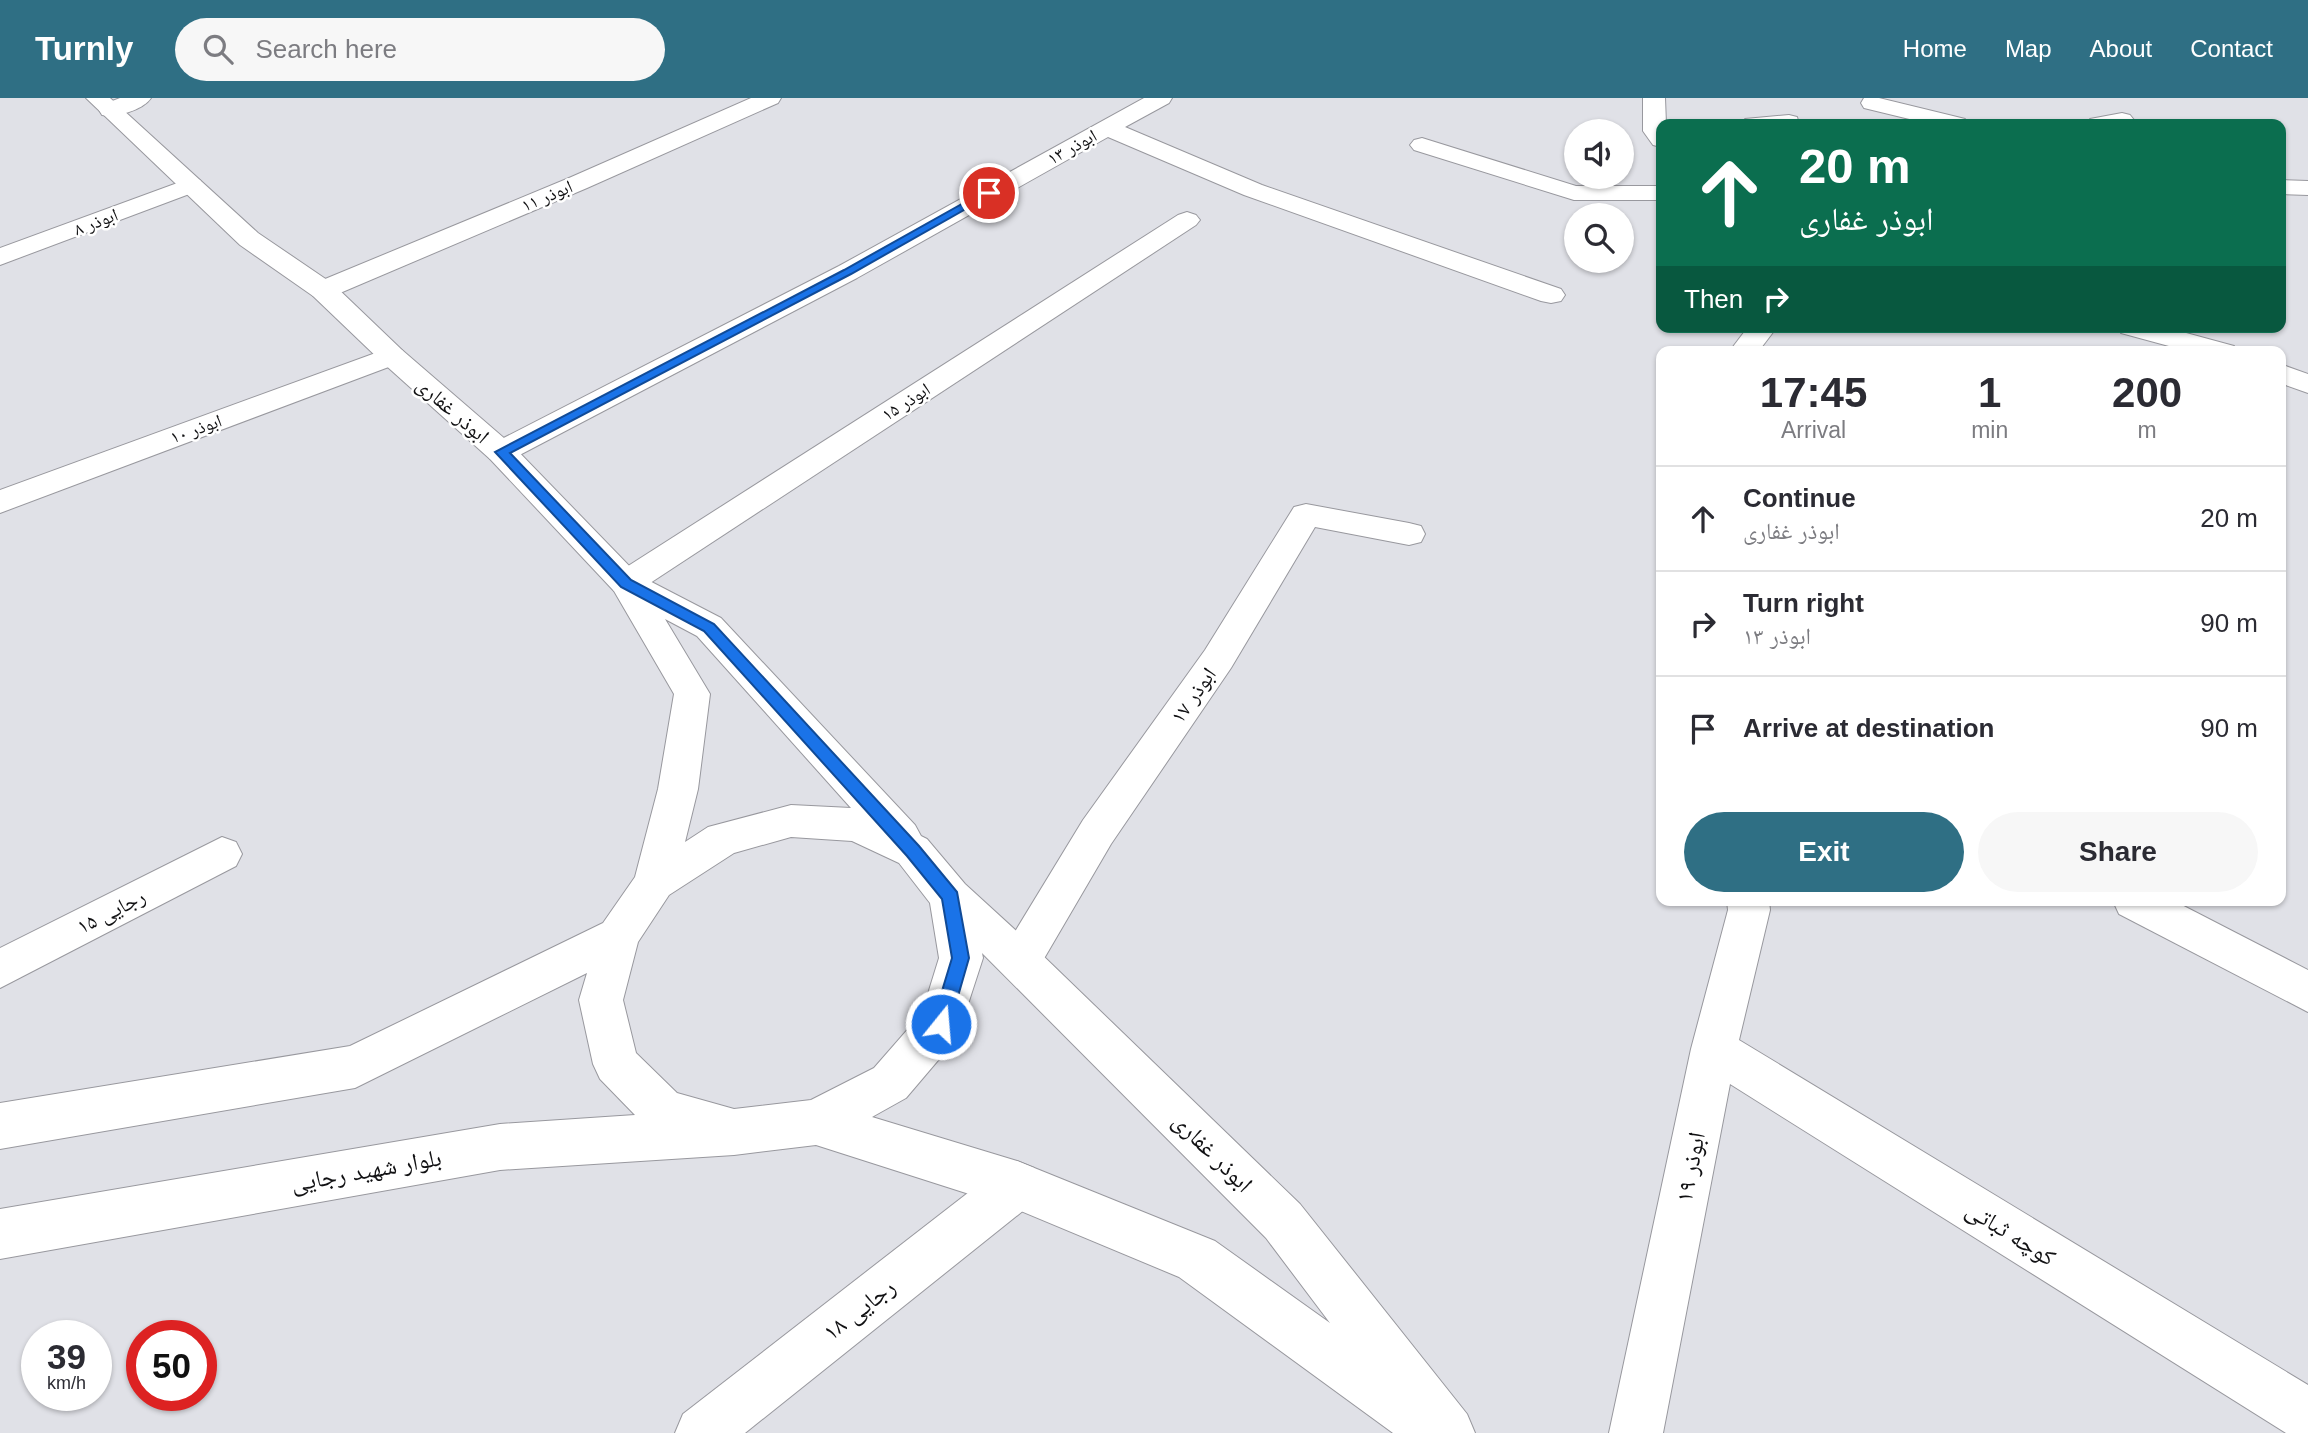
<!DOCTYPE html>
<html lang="en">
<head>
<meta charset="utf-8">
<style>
	:root { --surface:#fff; --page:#f7f7f7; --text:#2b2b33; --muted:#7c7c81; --line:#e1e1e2; --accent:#2f6f84 }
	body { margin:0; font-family:Arial,"Noto Naskh Arabic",sans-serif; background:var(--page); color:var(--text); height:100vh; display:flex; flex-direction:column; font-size:26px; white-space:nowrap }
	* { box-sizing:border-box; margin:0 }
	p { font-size:23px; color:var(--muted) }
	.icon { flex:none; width:38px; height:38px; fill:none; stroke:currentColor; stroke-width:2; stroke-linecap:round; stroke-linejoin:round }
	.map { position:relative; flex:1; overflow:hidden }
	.drawer { position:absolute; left:1656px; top:248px; width:630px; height:560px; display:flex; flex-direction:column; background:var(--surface); border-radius:14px; box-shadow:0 2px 5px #0004 }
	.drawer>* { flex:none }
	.banner { position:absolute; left:1656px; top:21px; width:630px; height:214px; border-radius:14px; box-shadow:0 2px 5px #0004; background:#0b6e4f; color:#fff; overflow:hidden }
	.tools { position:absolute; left:1564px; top:21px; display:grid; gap:14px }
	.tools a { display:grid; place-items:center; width:70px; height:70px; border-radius:50%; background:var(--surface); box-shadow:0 2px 5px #0004; font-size:35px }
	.speed { position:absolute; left:21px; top:1222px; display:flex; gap:14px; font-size:35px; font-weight:700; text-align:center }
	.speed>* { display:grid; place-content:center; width:91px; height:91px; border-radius:50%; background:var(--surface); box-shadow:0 2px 5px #0004; line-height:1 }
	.speed small { font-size:18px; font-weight:400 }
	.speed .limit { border:10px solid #d22; background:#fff; color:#111 }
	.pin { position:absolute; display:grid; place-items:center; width:60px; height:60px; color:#fff; margin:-30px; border:4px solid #fff; border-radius:50%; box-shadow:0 2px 7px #0007 }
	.me { position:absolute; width:77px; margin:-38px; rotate:17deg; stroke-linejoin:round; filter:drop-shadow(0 0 5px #0008) }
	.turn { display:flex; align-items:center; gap:24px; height:147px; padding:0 28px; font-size:32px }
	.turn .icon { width:91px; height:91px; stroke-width:2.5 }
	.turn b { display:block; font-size:49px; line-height:60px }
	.then { display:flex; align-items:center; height:66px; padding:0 28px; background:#0003; gap:14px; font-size:26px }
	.eta { display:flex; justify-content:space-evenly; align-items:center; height:119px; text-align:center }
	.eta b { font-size:42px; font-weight:700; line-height:49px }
	.button { display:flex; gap:14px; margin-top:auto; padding:14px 28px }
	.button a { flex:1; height:80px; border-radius:42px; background:var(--accent); color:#fff; font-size:28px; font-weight:700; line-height:80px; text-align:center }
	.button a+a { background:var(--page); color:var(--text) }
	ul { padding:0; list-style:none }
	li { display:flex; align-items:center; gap:21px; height:105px; padding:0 28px; border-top:2px solid var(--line) }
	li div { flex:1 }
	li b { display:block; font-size:26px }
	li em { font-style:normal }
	header { display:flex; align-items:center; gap:42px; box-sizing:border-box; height:98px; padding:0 35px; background:var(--accent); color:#fff }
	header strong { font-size:33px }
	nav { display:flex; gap:38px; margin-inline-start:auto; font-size:24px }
	.search { width:490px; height:63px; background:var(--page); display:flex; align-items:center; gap:18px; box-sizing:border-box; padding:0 24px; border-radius:38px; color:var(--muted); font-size:26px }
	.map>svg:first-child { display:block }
</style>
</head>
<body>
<header>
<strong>Turnly</strong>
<div class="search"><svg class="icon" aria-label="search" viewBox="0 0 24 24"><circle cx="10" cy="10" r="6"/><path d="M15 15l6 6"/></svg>Search here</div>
<nav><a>Home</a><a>Map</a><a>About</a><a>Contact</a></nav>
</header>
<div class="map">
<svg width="2308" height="1335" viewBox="0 0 2308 1335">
	<rect width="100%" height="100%" fill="#e0e1e7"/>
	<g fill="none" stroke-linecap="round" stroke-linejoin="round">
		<defs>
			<g id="minor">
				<path d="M120,0h31c-8,12 -35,20 -49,17l-3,-5 3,-5z"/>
				<polygon points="751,0 781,0 778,5 587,90 333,198 323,200 313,198 309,192 313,186 569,80"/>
				<polygon points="1144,0 1172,0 1169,5 1125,29 1262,87 1561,191 1565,197 1561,203 1551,205 1541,203 1244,97 1108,39 857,180 512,361 501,364 490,361 485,354 490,347 839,168"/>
				<polygon points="1643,0 1665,0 1666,26 1661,26 1661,49 1653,47 1643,33"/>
				<polygon points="1864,0 1879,0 1957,19 1965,21 1969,26 1930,26 1864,10 1861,5"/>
				<polygon points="2122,15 2130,17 2134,22 2131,26 2086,26 2090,21"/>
				<polygon points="1789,17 1797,19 1799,26 1741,26 1745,21"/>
				<polygon points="1422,40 1576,88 1661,88 1661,102 1574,102 1414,52 1410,47 1414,42"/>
				<polygon points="191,80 200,82 203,87 200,92 0,167 0,150"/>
				<polygon points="2280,82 2308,83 2308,97 2280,96"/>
				<polygon points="1187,114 1196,117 1200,122 1196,127 638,493 626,497 614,493 609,485 614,477 1178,117"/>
				<polygon points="1748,229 1777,229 1758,254 1729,254"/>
				<polygon points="2117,229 2164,229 2234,248 2238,254 2191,254 2121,235"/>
				<polygon points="392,249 402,252 406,258 402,264 0,415 0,392"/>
				<polygon points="2280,266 2308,276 2308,295 2280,285"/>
				<polygon points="1306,406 1409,425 1421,428 1425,436 1421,444 1409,447 1315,429 1231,570 1111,746 1035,876 1020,882 1005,876 998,863 1005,850 1083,722 1205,552 1294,409"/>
				<polygon points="222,739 236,744 242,756 236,768 0,890 0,850"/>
				<polygon points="1727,803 1769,803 1770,812 1739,942 2308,1287 2308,1335 2286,1335 1730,986 1663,1335 1609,1335 1691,951 1728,812"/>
				<polygon points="2113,803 2174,803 2308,872 2308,914 2119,816"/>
				<polygon points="1017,1063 1034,1070 1041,1087 1034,1104 745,1335 675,1335 683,1316 1000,1070"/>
			</g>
			<path id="major" d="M86,0h24l148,135 75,51 69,66 110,95 126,130 83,43 194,207 6,11 6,3 38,45 70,64 265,256 167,210 8,19h-82l-214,-156 -163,-68 -200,-64 -82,10 -234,15 -500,89v-50l500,-85 135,-9 -35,-36 -7,-15 -14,-64 8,-27 -232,115 -355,61v-46l350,-57 253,-123 32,-46 23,-88 16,-95 -60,-103 -124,-132 -108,-97 -69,-66 -73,-51zM665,521l32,17 154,172 -60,-3 -83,22 -23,15 13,-53 12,-95zM791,739l61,4 47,22 31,40 9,55 -17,55 -48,55 -63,32 -77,9 -57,-16 -41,-40 -13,-53 15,-58 31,-47 65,-42zM982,855l284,285 64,85 -115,-82 -198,-80 -145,-44 34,-19 51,-60 26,-80z"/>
		</defs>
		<use href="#minor" stroke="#98989e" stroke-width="2"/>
		<use href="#major" stroke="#98989e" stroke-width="2"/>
		<use href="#minor" fill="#fff" fill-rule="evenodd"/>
		<use href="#major" fill="#fff" fill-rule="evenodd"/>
	</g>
	<polygon fill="#1a73e8" stroke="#114b97" stroke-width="2" points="985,93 994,95 851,176 510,355 631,482 714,526 919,748 957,794 969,860 950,926 947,932 941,934 934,932 932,926 952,860 942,801 907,758 704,533 621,489 495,354 844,172"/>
	<g text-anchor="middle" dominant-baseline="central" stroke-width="5" stroke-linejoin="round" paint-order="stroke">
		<g font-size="18" fill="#111113" stroke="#fff">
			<text transform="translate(1072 49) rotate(-29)">ابوذر ۱۳</text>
			<text transform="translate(547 98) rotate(-23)">ابوذر ۱۱</text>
			<text transform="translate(96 124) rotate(-21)">ابوذر ۸</text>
			<text transform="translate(906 304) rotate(-33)">ابوذر ۱۵</text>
			<text transform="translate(196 331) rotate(-20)">ابوذر ۱۰</text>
		</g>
		<g font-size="21" fill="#111113" stroke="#fff">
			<text transform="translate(453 312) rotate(41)">ابوذر غفاری</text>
			<text transform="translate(1193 597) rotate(-55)">ابوذر ۱۷</text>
			<text transform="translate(111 813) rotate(-27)">رجایی ۱۵</text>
		</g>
		<g font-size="24" fill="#111113" stroke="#fff">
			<text transform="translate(1213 1054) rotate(45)">ابوذر غفاری</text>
			<text transform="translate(1690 1069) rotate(-79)">ابوذر ۱۹</text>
			<text transform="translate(366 1072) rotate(-10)">بلوار شهید رجایی</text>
			<text transform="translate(2011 1135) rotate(32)">کوچه ثباتی</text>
			<text transform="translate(859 1211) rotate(-38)">رجایی ۱۸</text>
		</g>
	</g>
</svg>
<div class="tools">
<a><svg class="icon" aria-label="sound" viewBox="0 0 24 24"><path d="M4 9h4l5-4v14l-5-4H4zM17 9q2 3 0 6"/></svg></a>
<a><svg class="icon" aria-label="search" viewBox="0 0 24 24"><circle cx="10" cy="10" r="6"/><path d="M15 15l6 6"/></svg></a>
</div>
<div class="speed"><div>39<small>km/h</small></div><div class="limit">50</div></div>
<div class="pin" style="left:989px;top:95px;background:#d93025"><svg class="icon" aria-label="arrive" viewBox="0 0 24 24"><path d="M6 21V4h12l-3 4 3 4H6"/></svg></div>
<svg class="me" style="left:941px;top:926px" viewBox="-20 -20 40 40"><circle r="17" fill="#1a73e8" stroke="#fff" stroke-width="3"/><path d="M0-11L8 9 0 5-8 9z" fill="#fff"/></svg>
<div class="banner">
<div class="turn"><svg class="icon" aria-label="ahead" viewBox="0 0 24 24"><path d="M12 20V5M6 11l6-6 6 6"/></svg><div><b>20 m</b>ابوذر غفاری</div></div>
<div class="then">Then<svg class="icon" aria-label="right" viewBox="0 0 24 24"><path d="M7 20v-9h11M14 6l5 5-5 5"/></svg></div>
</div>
<section class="drawer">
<div class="eta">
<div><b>17:45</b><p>Arrival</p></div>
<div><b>1</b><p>min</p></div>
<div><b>200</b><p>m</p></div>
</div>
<ul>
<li><svg class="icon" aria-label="ahead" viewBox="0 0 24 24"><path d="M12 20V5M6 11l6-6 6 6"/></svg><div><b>Continue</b><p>ابوذر غفاری</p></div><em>20 m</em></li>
<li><svg class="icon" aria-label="right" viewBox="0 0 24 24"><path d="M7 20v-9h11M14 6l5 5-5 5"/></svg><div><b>Turn right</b><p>ابوذر ۱۳</p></div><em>90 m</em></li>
<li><svg class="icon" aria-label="arrive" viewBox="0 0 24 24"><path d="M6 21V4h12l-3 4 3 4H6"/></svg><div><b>Arrive at destination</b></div><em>90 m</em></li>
</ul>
<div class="button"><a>Exit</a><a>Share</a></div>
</section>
</div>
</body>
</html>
